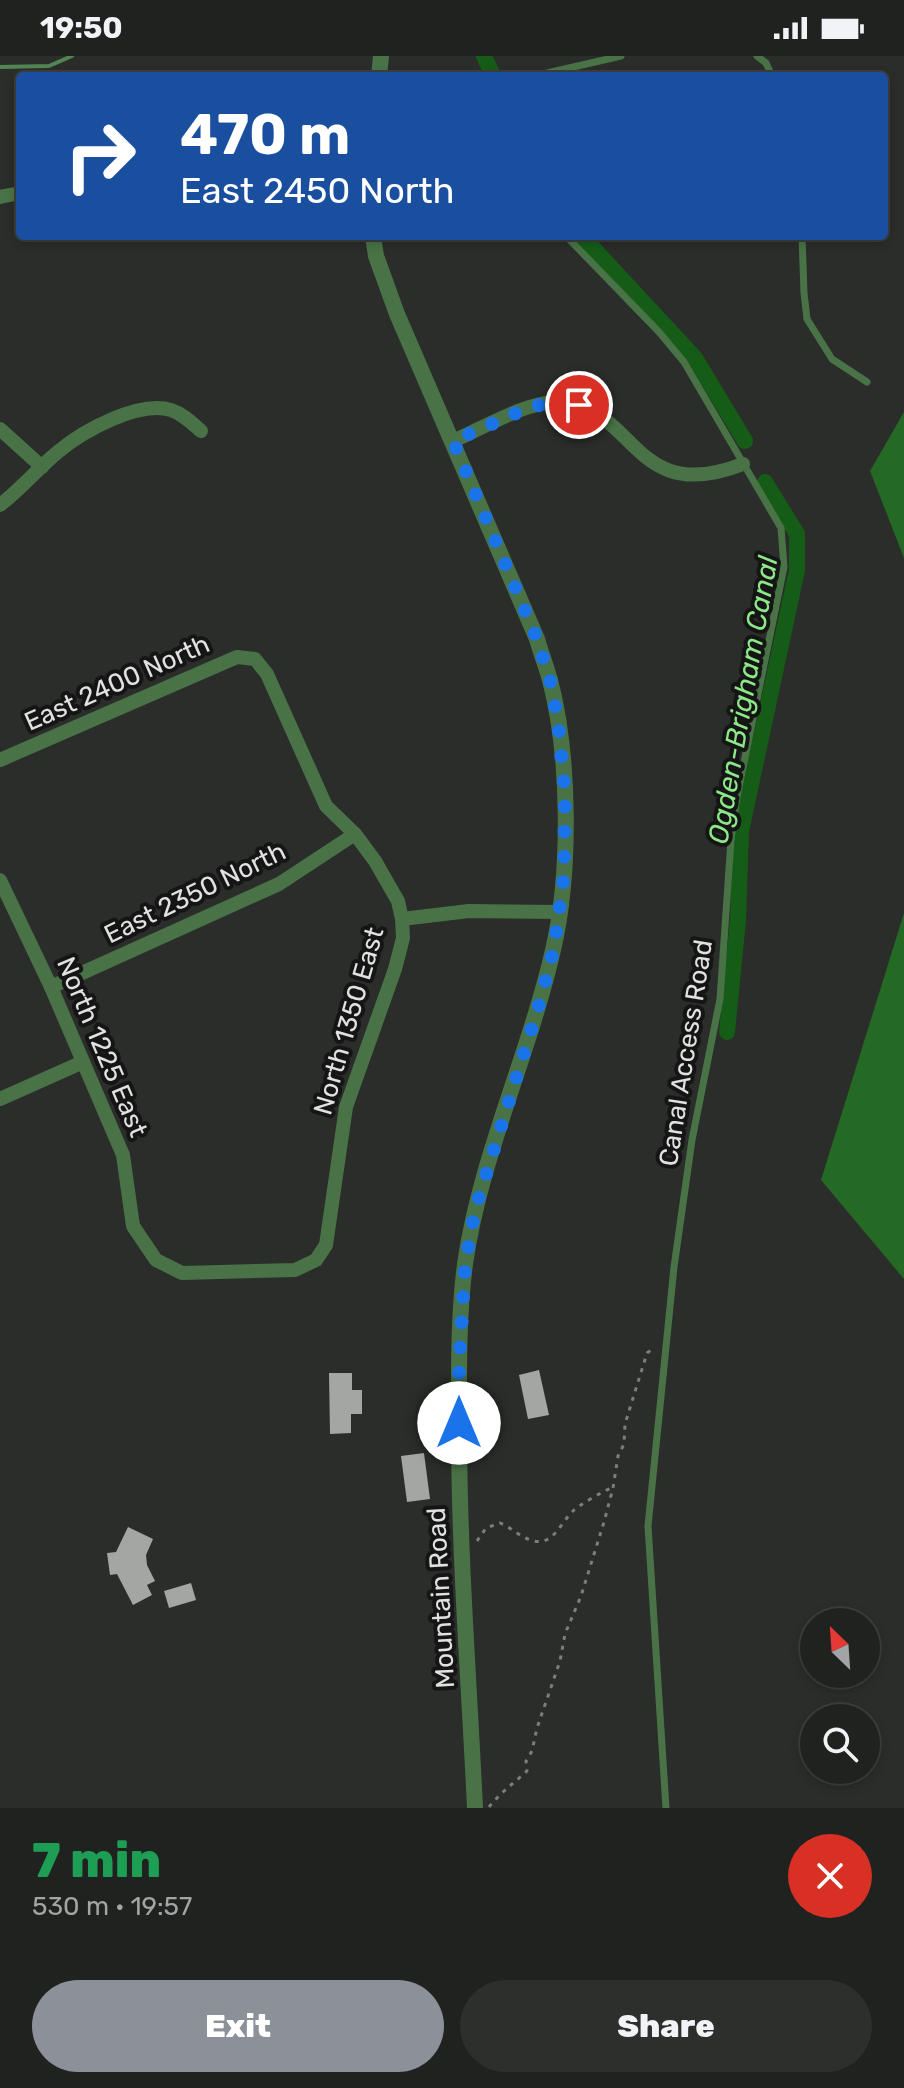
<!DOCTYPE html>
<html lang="en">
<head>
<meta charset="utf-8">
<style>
	:root { --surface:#202220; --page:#2d2f2d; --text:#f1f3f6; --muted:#a2a4a5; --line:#3d3f3e; --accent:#8c9099 }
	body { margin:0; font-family:Rubik,sans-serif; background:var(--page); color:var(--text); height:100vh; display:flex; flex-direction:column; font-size:30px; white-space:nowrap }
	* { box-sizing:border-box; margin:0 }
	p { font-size:26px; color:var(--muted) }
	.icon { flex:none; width:44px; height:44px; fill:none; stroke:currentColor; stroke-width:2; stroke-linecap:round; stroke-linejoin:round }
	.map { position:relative; height:1752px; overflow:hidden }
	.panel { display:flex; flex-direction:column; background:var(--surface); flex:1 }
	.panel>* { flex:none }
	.banner { position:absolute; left:16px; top:16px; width:872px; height:168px; border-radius:8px; box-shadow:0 4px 12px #0003,0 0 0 2px var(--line); background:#1a4fa0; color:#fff; overflow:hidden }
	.needle { width:52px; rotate:335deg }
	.tools { position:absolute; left:800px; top:1552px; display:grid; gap:16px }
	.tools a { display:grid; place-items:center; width:80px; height:80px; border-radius:50%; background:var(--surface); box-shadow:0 4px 12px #0003,0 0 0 2px var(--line); font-size:40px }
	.pin { position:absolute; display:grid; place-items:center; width:68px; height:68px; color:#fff; margin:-34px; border:4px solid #fff; border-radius:50%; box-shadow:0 2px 8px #0007 }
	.me { position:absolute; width:88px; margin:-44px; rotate:0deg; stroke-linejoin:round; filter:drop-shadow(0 0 6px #0008) }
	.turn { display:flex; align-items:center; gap:28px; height:168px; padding:0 32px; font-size:36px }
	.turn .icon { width:104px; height:104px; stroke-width:2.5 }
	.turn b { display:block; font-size:56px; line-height:68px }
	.round { display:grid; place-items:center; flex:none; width:84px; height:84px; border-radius:42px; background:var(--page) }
	.summary { display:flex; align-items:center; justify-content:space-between; height:136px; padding:0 32px }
	h1 { font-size:48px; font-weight:800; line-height:60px; color:#1e9e55 }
	.primary-button { display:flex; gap:16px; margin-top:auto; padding:16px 32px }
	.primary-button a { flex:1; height:92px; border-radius:48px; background:var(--accent); color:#fff; font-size:32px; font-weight:800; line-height:92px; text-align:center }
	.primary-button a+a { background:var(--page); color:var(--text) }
	.status { display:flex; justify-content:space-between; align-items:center; height:56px; padding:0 40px; background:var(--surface); direction:ltr }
	.status svg { height:22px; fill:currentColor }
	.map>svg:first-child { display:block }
</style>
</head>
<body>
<div class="status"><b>19:50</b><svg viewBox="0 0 49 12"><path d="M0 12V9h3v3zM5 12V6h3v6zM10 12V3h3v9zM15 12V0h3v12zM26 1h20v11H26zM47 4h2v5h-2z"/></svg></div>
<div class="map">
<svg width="904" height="1752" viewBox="0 0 904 1752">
	<rect width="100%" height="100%" fill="#2a2d2a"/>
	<g fill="#246924">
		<polygon points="904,356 904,502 870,415"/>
		<polygon points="904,857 904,1223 821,1124"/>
	</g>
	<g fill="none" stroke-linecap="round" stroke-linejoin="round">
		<polyline stroke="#528553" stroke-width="4" points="0,11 49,10 72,0"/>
		<g stroke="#155d17" stroke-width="16">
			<polyline points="484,0 493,20"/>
			<polyline points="582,180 695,302 745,385"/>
			<polyline points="727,976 738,864 741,775 797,514 797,478 765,426"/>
		</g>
	</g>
	<g fill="#a4a6a3">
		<polygon points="539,1314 549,1359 528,1363 519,1319"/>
		<polygon points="329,1317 352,1317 352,1334 362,1334 362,1358 351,1358 351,1377 330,1378"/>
		<polygon points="424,1397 430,1443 407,1446 401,1400"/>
		<polygon points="128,1471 153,1483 146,1499 147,1509 155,1525 147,1529 152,1539 133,1549 117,1518 110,1519 107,1497 116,1496"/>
		<polygon points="191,1527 196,1544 169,1552 164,1535"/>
	</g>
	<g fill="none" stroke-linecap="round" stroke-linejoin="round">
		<g stroke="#7b7e7b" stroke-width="3" stroke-dasharray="4 6" stroke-linecap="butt">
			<path d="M477,1485l9,-13 14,-5c10,4 18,12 28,16 24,11 32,-16 45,-28 5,-5 31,-21 39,-23"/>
			<path d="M489,1751c11,-14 25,-24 38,-36l-1,-10 6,-10 5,-23 23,-67 5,-27 16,-38 23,-74 9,-34 5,-32 6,-12 1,-20 22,-71 8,-6"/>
		</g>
		<g stroke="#497347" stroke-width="7">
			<polyline points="757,0 766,7 772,20"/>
			<polyline points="534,20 621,0"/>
			<polyline points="566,180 659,276 684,306 781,472 784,511 737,741 731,784 720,943 692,1084 674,1211 648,1470 666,1752"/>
			<polyline points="802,180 804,237 807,263 832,303 867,326"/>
		</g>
		<g stroke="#497347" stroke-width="14">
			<polyline points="0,141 20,137"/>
			<polyline points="0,373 42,411"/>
			<path d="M453,385c28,-12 73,-39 103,-39 80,0 74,106 187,62"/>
			<path d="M0,449c21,-16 38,-37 59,-54 24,-20 80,-51 112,-41 12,4 21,13 30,21"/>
			<polyline points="0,704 237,601 255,603 267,618 326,750 355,778 375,805 398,845 402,863 403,882 395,913 346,1051 326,1189 316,1204 295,1214 182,1217 156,1204 133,1170 123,1099 51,931 0,824"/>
			<polyline points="402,863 469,855 559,856"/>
			<polyline points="51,931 279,828 355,778"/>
			<polyline points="0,1043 83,1006"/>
		</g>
		<g stroke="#497347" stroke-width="16">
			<polyline points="379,20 381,0"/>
			<path d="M373,180l3,20 21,58 140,325c4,14 9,27 13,41 20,77 21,193 3,270 -24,105 -73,208 -88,314 -7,54 -6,109 -6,163 0,127 10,254 16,381"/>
		</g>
	</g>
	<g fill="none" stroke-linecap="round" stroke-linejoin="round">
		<polyline stroke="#1a73e8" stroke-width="14" stroke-dasharray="0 25.2" points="459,1367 459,1309 465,1209 475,1154 539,949 554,892 564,819 565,738 558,666 550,624 537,583 453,385 530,351 555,346 579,349"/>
	</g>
	<g text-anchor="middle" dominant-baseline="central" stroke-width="8" stroke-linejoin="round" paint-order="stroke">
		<g font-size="26" fill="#e0e1e0" stroke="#141514">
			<text transform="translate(117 627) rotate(-24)">East 2400 North</text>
			<text transform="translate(195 837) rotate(-26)">East 2350 North</text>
			<text transform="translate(349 965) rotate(-74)">North 1350 East</text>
			<text transform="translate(102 991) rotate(67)">North 1225 East</text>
			<text transform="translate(686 997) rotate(-81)">Canal Access Road</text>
			<text transform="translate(441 1542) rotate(-93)">Mountain Road</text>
		</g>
		<g font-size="28" font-style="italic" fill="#8de789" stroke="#141514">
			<text transform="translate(743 644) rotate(-80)">Ogden-Brigham Canal</text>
		</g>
	</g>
</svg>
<div class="tools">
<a><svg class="needle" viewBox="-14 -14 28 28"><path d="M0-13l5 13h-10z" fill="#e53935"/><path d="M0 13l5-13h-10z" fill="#a2a4a5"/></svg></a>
<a><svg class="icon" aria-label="search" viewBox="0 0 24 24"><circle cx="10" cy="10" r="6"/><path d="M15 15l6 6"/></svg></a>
</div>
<div class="pin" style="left:579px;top:349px;background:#d93025"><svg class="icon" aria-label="arrive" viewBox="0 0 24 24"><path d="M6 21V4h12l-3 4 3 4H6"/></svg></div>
<svg class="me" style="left:459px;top:1367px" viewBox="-20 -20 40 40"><circle r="19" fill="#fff"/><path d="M0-13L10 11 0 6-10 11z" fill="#1a73e8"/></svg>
<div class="banner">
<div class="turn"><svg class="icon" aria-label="right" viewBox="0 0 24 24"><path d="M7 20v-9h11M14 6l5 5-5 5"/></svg><div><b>470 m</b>East 2450 North</div></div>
</div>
</div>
<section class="panel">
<div class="summary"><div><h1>7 min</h1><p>530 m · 19:57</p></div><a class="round" style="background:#d93025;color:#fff"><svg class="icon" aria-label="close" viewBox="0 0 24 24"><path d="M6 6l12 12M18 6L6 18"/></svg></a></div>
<div class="primary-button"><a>Exit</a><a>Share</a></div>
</section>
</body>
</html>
